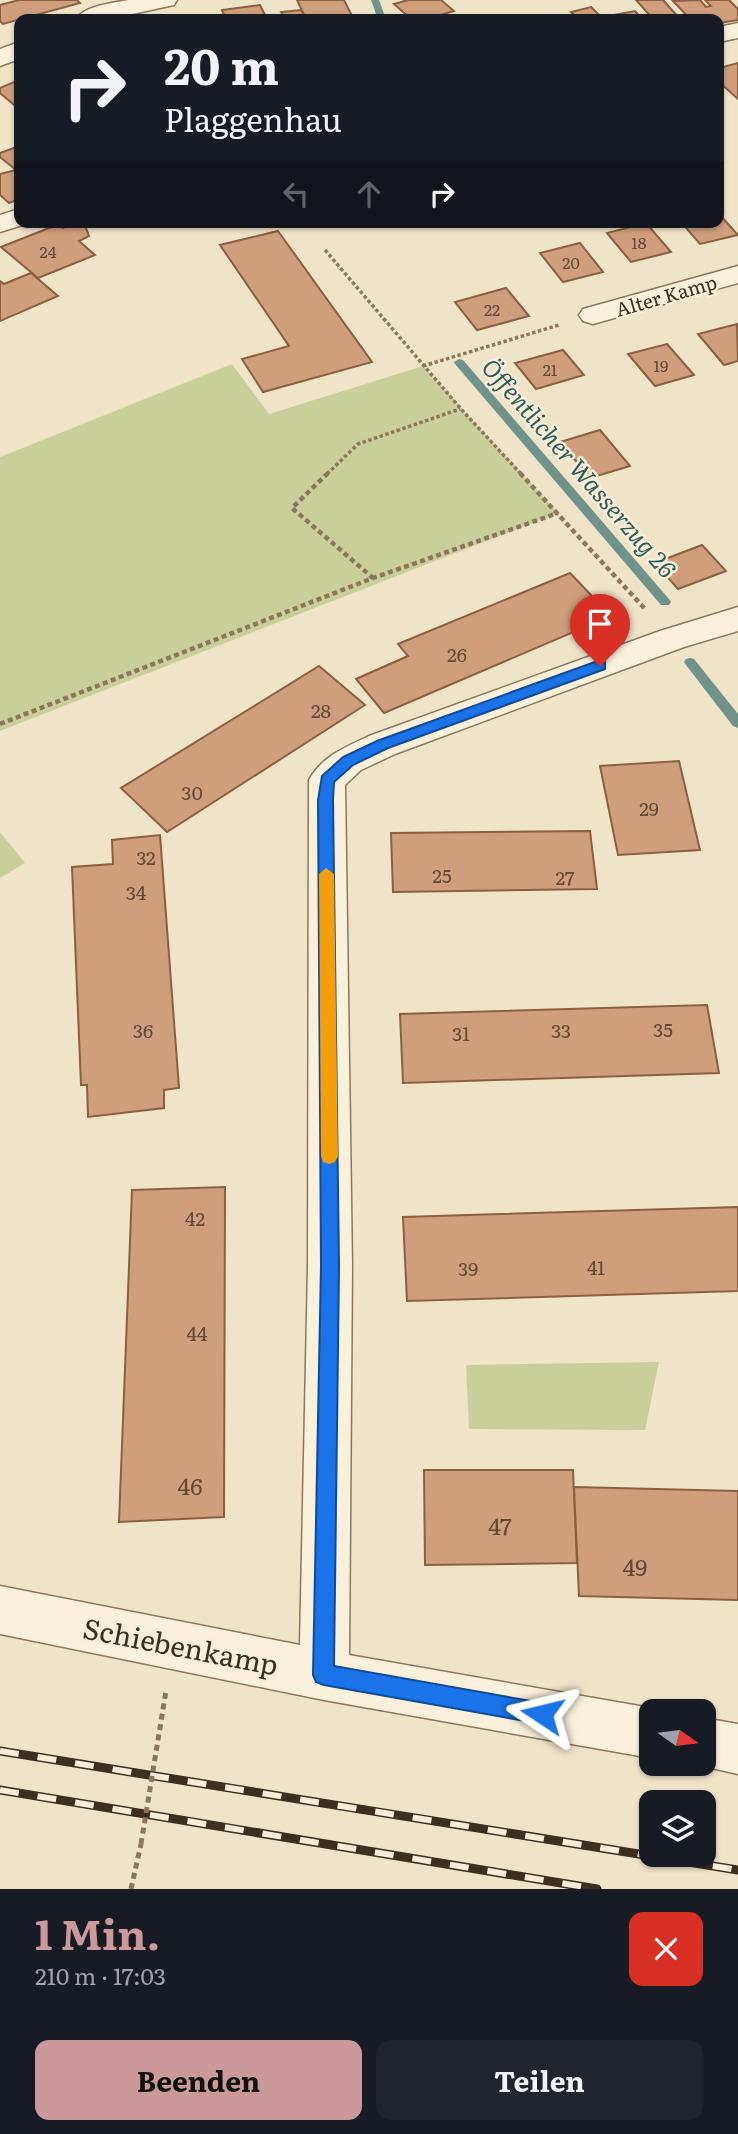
<!DOCTYPE html>
<html lang="de">
<head>
<meta charset="utf-8">
<style>
	:root { --surface:#171b24; --page:#20242c; --text:#f1f3f6; --muted:#9ea1a6; --accent:#cc999b }
	body { margin:0; font-family:Literata,serif; background:var(--page); color:var(--text); height:100vh; display:flex; flex-direction:column; font-size:26px; white-space:nowrap }
	* { box-sizing:border-box; margin:0 }
	p { font-size:23px; color:var(--muted) }
	.icon { flex:none; width:38px; height:38px; fill:none; stroke:currentColor; stroke-width:2; stroke-linecap:round; stroke-linejoin:round }
	.map { position:relative; height:1889px; overflow:hidden }
	.side { display:flex; flex-direction:column; background:var(--surface); flex:1 }
	.side>* { flex:none }
	.guide { position:absolute; left:14px; top:14px; width:710px; height:214px; border-radius:14px; box-shadow:0 2px 5px #0004; background:#171b24; color:var(--text); overflow:hidden }
	.needle { width:46px; rotate:104deg }
	.fabs { position:absolute; left:639px; top:1699px; display:grid; gap:14px }
	.fabs a { display:grid; place-items:center; width:77px; height:77px; border-radius:14px; background:var(--surface); box-shadow:0 2px 5px #0004; font-size:35px }
	.pin { position:absolute; display:grid; place-items:center; width:60px; height:60px; color:#fff; margin:-72px -30px; border-radius:50% 50% 50% 0; rotate:-45deg; box-shadow:0 0 7px #0007 }
	.pin .icon { rotate:45deg }
	.me { position:absolute; width:77px; margin:-38px; rotate:280deg; stroke-linejoin:round; filter:drop-shadow(0 0 5px #0008) }
	.turn { display:flex; align-items:center; gap:24px; height:147px; padding:0 35px; font-size:32px }
	.turn .icon { width:91px; height:91px; stroke-width:2.5 }
	.turn b { display:block; font-size:49px; line-height:60px }
	.lanes { display:flex; align-items:center; height:66px; padding:0 35px; background:#0003; justify-content:center; gap:35px; direction:ltr }
	.lanes .off { opacity:.35 }
	.round { display:grid; place-items:center; flex:none; width:74px; height:74px; border-radius:14px; background:var(--page) }
	.overview { display:flex; align-items:center; justify-content:space-between; height:119px; padding:0 35px }
	h1 { font-size:42px; font-weight:700; line-height:52px; color:var(--accent) }
	.action { display:flex; gap:14px; margin-top:auto; padding:14px 35px }
	.action a { flex:1; height:80px; border-radius:14px; background:var(--accent); color:#111; font-size:28px; font-weight:700; line-height:80px; text-align:center }
	.action a+a { background:var(--page); color:var(--text) }
	.map>svg:first-child { display:block }
</style>
</head>
<body>
<div class="map">
<svg width="738" height="1889" viewBox="0 0 738 1889">
	<rect width="100%" height="100%" fill="#f0e4c8"/>
	<g fill="#c9cf9b">
		<polygon points="232,364 269,414 423,366 558,513 0,731 0,457"/>
		<polygon points="0,832 25,863 0,878"/>
		<polygon points="659,1362 645,1430 469,1429 466,1365"/>
	</g>
	<g fill="none" stroke-linecap="round" stroke-linejoin="round">
		<g fill="#6f938a" fill-rule="evenodd">
			<polygon points="371,0 379,0 386,19 378,19"/>
			<polygon points="459,359 463,360 669,599 671,602 669,605 661,605 455,364 454,362"/>
			<polygon points="690,658 694,659 738,714 738,728 733,726 686,665 684,662 686,659"/>
		</g>
	</g>
	<g fill="#cf9f7d" stroke="#8d5f41" stroke-width="2">
		<polygon points="19,0 77,0 80,3 3,24 0,21 0,5"/>
		<polygon points="297,0 344,0 352,16 306,19"/>
		<polygon points="408,0 441,0 454,11 426,19 411,19 394,4"/>
		<polygon points="636,0 663,0 680,19 653,19"/>
		<polygon points="700,0 706,7 711,6 705,0 729,0 738,9 738,20 719,23 719,19 690,19 673,1"/>
		<polygon points="260,5 267,19 226,19 222,10"/>
		<polygon points="591,7 603,19 578,19 571,12"/>
		<polygon points="301,10 306,19 285,19 281,12"/>
		<polygon points="635,11 642,19 617,19 614,15"/>
		<polygon points="738,63 738,99 719,82 719,68"/>
		<polygon points="19,80 19,109 0,93 0,88"/>
		<polygon points="19,146 19,199 9,203 0,195 0,174 16,170 0,157 0,153"/>
		<polygon points="719,214 738,235 700,244 681,222 719,222"/>
		<polygon points="76,222 84,223 89,236 79,241 95,255 38,278 1,247 59,224 63,228"/>
		<polygon points="646,223 671,252 631,262 607,233"/>
		<polygon points="278,231 372,362 263,392 242,359 289,346 220,245"/>
		<polygon points="580,243 603,272 563,282 540,253"/>
		<polygon points="31,273 58,296 0,321 0,281 4,284"/>
		<polygon points="506,288 529,316 477,330 455,302"/>
		<polygon points="737,324 738,361 724,365 698,334"/>
		<polygon points="667,344 694,375 655,386 628,354"/>
		<polygon points="563,350 584,375 536,389 515,363"/>
		<polygon points="600,430 630,466 590,478 560,442"/>
		<polygon points="702,545 726,571 678,589 655,563"/>
		<polygon points="570,573 611,616 384,713 356,679 408,656 398,644"/>
		<polygon points="319,666 365,705 167,832 121,788"/>
		<polygon points="679,761 700,850 618,855 600,766"/>
		<polygon points="590,831 597,889 393,892 391,833"/>
		<polygon points="160,835 179,1088 164,1090 164,1108 88,1117 87,1085 81,1085 72,867 113,864 112,840"/>
		<polygon points="707,1005 719,1073 403,1083 400,1014"/>
		<polygon points="225,1187 224,1517 119,1522 132,1190"/>
		<polygon points="738,1207 738,1291 407,1301 403,1217"/>
		<polygon points="424,1470 573,1470 577,1563 425,1565"/>
		<polygon points="574,1487 738,1491 738,1600 579,1596"/>
	</g>
	<g fill="none" stroke-linecap="round" stroke-linejoin="round">
		<defs>
			<g id="minor">
				<path d="M129,0h48l-3,5 -65,14h-33c10,-14 37,-16 53,-19z"/>
				<polygon points="738,23 738,38 719,42 719,27"/>
				<polygon points="19,42 19,59 0,66 0,49"/>
				<polygon points="19,209 19,222 29,223 0,232 0,215"/>
				<polygon points="738,266 738,283 593,324 583,321 579,315 583,309"/>
				<path d="M738,607v24l-54,16 -289,107 -34,16 -16,15 7,481 -3,389 302,53 9,4h-9v46l-327,-58 -324,-66v-48l300,59 8,-379 1,-486c13,-24 37,-33 60,-44l291,-105z"/>
				<polygon points="704,1718 738,1724 738,1774 694,1764 704,1764"/>
			</g>
		</defs>
		<use href="#minor" stroke="#8d765c" stroke-width="3"/>
		<g stroke="#8d765c" stroke-width="3.5" stroke-dasharray="3.5 2.5" stroke-linecap="butt">
			<polyline points="325,250 461,409 521,474"/>
			<polyline points="423,366 559,325"/>
			<polyline points="327,474 358,444 460,409"/>
		</g>
		<g stroke="#8d765c" stroke-width="4.5" stroke-dasharray="5 3.5" stroke-linecap="butt">
			<polyline points="328,473 292,508 373,578"/>
			<polyline points="520,473 646,610"/>
			<polyline points="0,724 373,578 558,513"/>
		</g>
		<polyline stroke="#8d765c" stroke-width="5" stroke-dasharray="6 4.5" stroke-linecap="butt" points="131,1889 141,1844"/>
		<use href="#minor" fill="#faf1dc" fill-rule="evenodd"/>
		<defs>
			<g id="rail">
				<polyline points="0,1751 738,1870"/>
				<polyline points="0,1790 597,1889"/>
			</g>
		</defs>
		<use href="#rail" stroke="#3d2e20" stroke-width="9"/>
		<use href="#rail" stroke="#f7eed8" stroke-width="6" stroke-dasharray="19" stroke-linecap="butt"/>
		<polyline stroke="#8d765c" stroke-width="5" stroke-dasharray="6 4.5" stroke-linecap="butt" points="141,1844 166,1691"/>
	</g>
	<polygon fill="#1a73e8" stroke="#114b97" stroke-width="2" points="600,660 605,662 605,669 388,748 353,765 334,782 333,800 339,1266 334,1666 542,1703 549,1706 552,1714 549,1721 542,1724 324,1685 316,1682 313,1675 321,1266 318,800 322,776 343,757 377,741"/>
	<polygon fill="#f59e0b" points="326,868 334,874 338,1156 335,1162 329,1164 323,1162 321,1156 319,874"/>
	<g text-anchor="middle" dominant-baseline="central" stroke-width="5" stroke-linejoin="round" paint-order="stroke">
		<g font-size="16" fill="#624a37">
			<text x="639" y="242">18</text>
			<text x="48" y="251">24</text>
			<text x="571" y="262">20</text>
			<text x="492" y="309">22</text>
			<text x="661" y="365">19</text>
			<text x="550" y="369">21</text>
		</g>
		<g font-size="19" fill="#3d2e20" stroke="#f7eed8">
			<text transform="translate(666 295) rotate(-16)">Alter Kamp</text>
		</g>
		<g font-size="19" fill="#624a37">
			<text x="457" y="654">26</text>
			<text x="321" y="710">28</text>
			<text x="192" y="792">30</text>
			<text x="649" y="808">29</text>
			<text x="146" y="857">32</text>
			<text x="442" y="875">25</text>
			<text x="565" y="877">27</text>
			<text x="136" y="892">34</text>
			<text x="663" y="1029">35</text>
			<text x="143" y="1030">36</text>
			<text x="561" y="1030">33</text>
			<text x="461" y="1033">31</text>
			<text x="195" y="1218">42</text>
			<text x="596" y="1267">41</text>
			<text x="468" y="1268">39</text>
			<text x="197" y="1333">44</text>
		</g>
		<g font-size="23" fill="#624a37">
			<text x="190" y="1485">46</text>
			<text x="500" y="1525">47</text>
			<text x="635" y="1566">49</text>
		</g>
		<g font-size="24" font-style="italic" fill="#2f5d5a" stroke="#f7eed8">
			<text transform="translate(580 467) rotate(49)">Öffentlicher Wasserzug 26</text>
		</g>
		<g font-size="28" fill="#3d2e20" stroke="#f7eed8">
			<text transform="translate(181 1645) rotate(11)">Schiebenkamp</text>
		</g>
	</g>
</svg>
<div class="fabs">
<a><svg class="needle" viewBox="-14 -14 28 28"><path d="M0-13l5 13h-10z" fill="#e53935"/><path d="M0 13l5-13h-10z" fill="#9ea1a6"/></svg></a>
<a><svg class="icon" aria-label="layers" viewBox="0 0 24 24"><path d="M12 4l9 5-9 5-9-5zM3 14l9 5 9-5"/></svg></a>
</div>
<div class="pin" style="left:600px;top:666px;background:#d93025"><svg class="icon" aria-label="arrive" viewBox="0 0 24 24"><path d="M6 21V4h12l-3 4 3 4H6"/></svg></div>
<svg class="me" style="left:542px;top:1714px" viewBox="-20 -20 40 40"><path d="M0-17L14 15 0 8-14 15z" fill="#1a73e8" stroke="#fff" stroke-width="4"/></svg>
<div class="guide">
<div class="turn"><svg class="icon" aria-label="right" viewBox="0 0 24 24"><path d="M7 20v-9h11M14 6l5 5-5 5"/></svg><div><b>20 m</b>Plaggenhau</div></div>
<div class="lanes"><svg class="icon off" aria-label="left" viewBox="0 0 24 24"><path d="M17 20v-9H6M10 6l-5 5 5 5"/></svg><svg class="icon off" aria-label="ahead" viewBox="0 0 24 24"><path d="M12 20V5M6 11l6-6 6 6"/></svg><svg class="icon" aria-label="right" viewBox="0 0 24 24"><path d="M7 20v-9h11M14 6l5 5-5 5"/></svg></div>
</div>
</div>
<section class="side">
<div class="overview"><div><h1>1 Min.</h1><p>210 m · 17:03</p></div><a class="round" style="background:#d93025;color:#fff"><svg class="icon" aria-label="close" viewBox="0 0 24 24"><path d="M6 6l12 12M18 6L6 18"/></svg></a></div>
<div class="action"><a>Beenden</a><a>Teilen</a></div>
</section>
</body>
</html>
